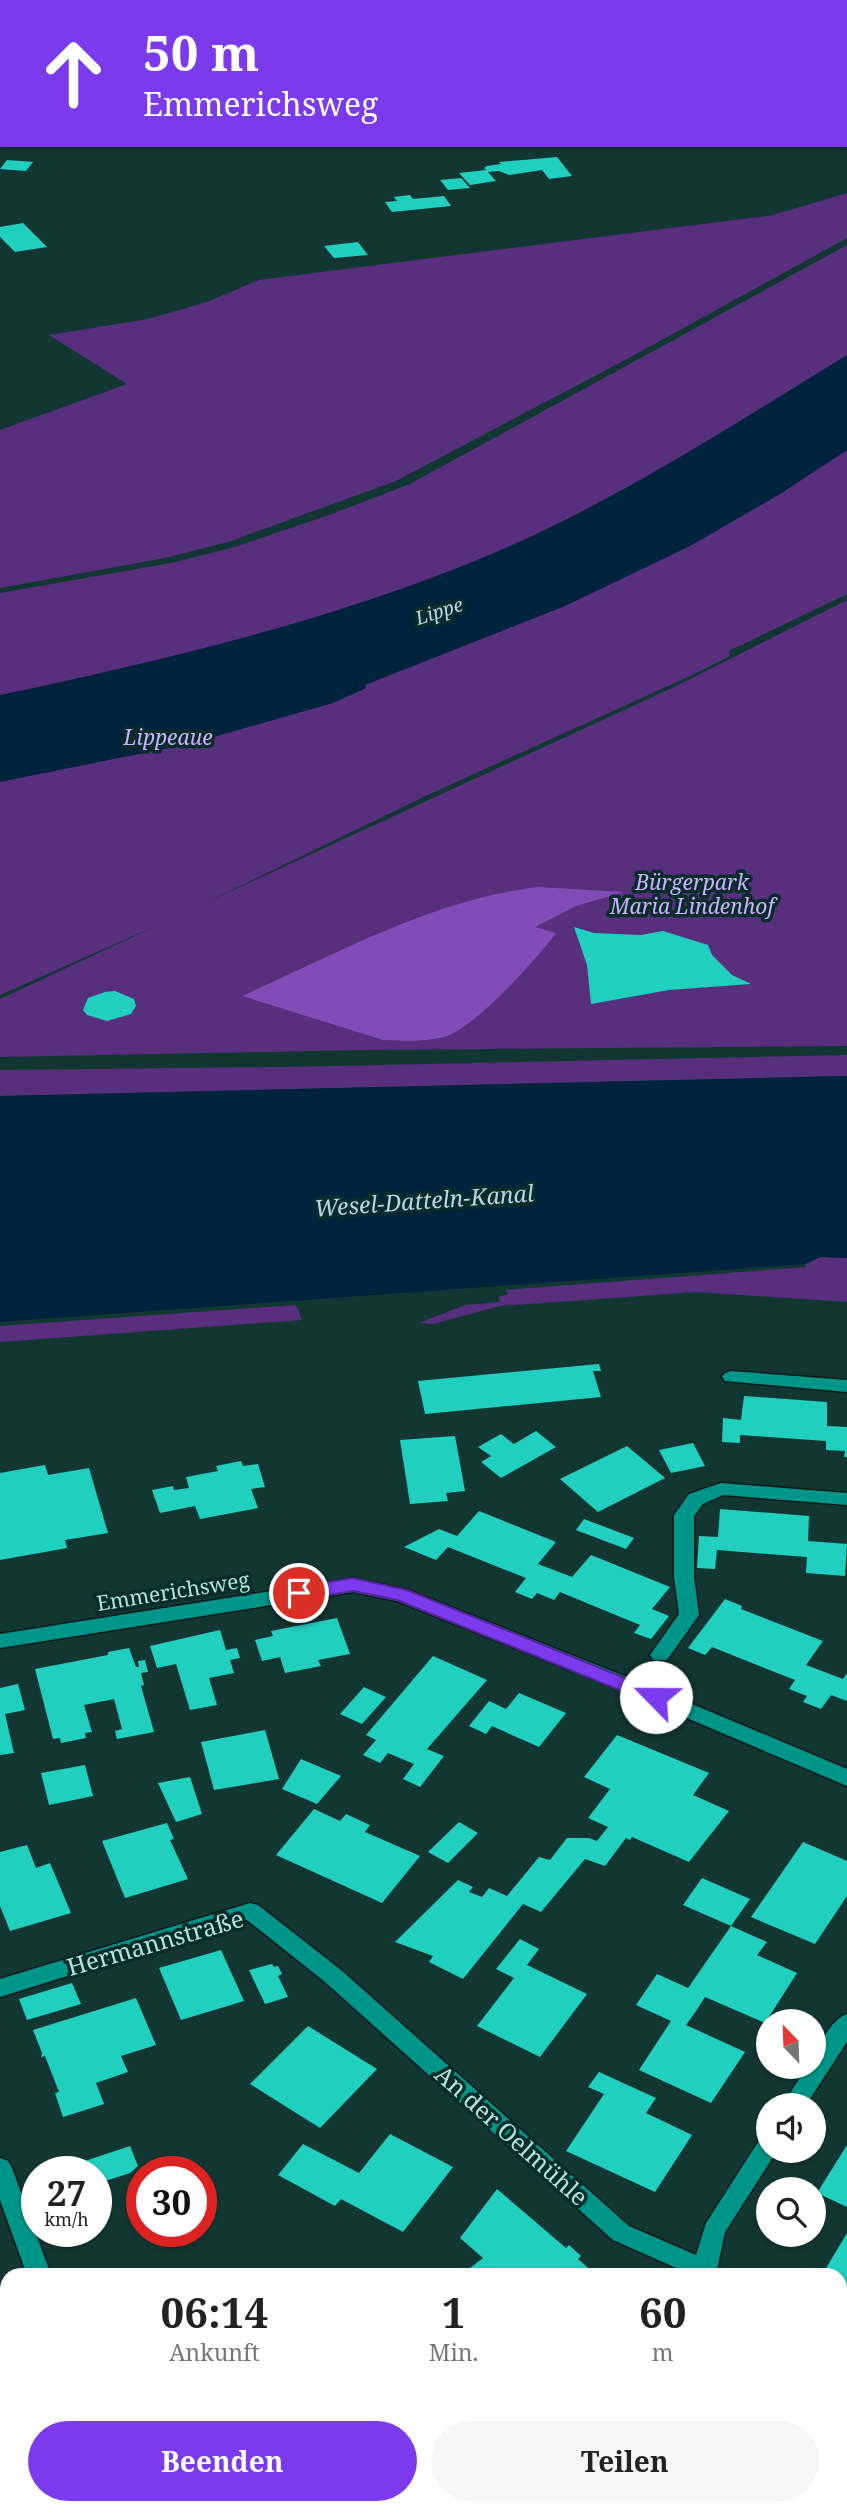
<!DOCTYPE html>
<html lang="de">
<head>
<meta charset="utf-8">
<style>
	:root { --surface:#fff; --page:#f6f6f6; --text:#222; --muted:#767676; --accent:#7c3aed }
	body { margin:0; font-family:"Noto Serif",serif; background:var(--page); color:var(--text); height:100vh; display:flex; flex-direction:column; font-size:26px; white-space:nowrap }
	* { box-sizing:border-box; margin:0 }
	p { font-size:23px; color:var(--muted) }
	.icon { flex:none; width:38px; height:38px; fill:none; stroke:currentColor; stroke-width:2; stroke-linecap:round; stroke-linejoin:round }
	.map { position:relative; flex:1; overflow:hidden }
	.side { position:absolute; left:0px; top:2268px; width:847px; height:247px; display:flex; flex-direction:column; background:var(--surface); border-radius:21px 21px 0 0; box-shadow:0 2px 5px #0004 }
	.side>* { flex:none }
	.banner { position:absolute; left:0px; top:0px; width:847px; height:147px; box-shadow:0 2px 5px #0004; background:#7c3aed; color:#fff; overflow:hidden }
	.needle { width:46px; rotate:337deg }
	.controls { position:absolute; left:756px; top:2009px; display:grid; gap:14px }
	.controls a { display:grid; place-items:center; width:70px; height:70px; border-radius:50%; background:var(--surface); box-shadow:0 2px 5px #0004; font-size:35px }
	.speed { position:absolute; left:21px; top:2156px; display:flex; gap:14px; font-size:35px; font-weight:700; text-align:center }
	.speed>* { display:grid; place-content:center; width:91px; height:91px; border-radius:50%; background:var(--surface); box-shadow:0 2px 5px #0004; line-height:1 }
	.speed small { font-size:18px; font-weight:400 }
	.speed .limit { border:10px solid #d22; background:#fff; color:#111 }
	.pin { position:absolute; display:grid; place-items:center; width:60px; height:60px; color:#fff; margin:-30px; border:4px solid #fff; border-radius:50%; box-shadow:0 2px 7px #0007 }
	.me { position:absolute; width:77px; margin:-38px; rotate:293deg; stroke-linejoin:round; filter:drop-shadow(0 0 5px #0008) }
	.turn { display:flex; align-items:center; gap:24px; height:147px; padding:0 28px; font-size:32px }
	.turn .icon { width:91px; height:91px; stroke-width:2.5 }
	.turn b { display:block; font-size:49px; line-height:60px }
	.eta { display:flex; justify-content:space-evenly; align-items:center; height:119px; text-align:center }
	.eta b { font-size:42px; font-weight:700; line-height:49px }
	.action { display:flex; gap:14px; margin-top:auto; padding:14px 28px }
	.action a { flex:1; height:80px; border-radius:42px; background:var(--accent); color:#fff; font-size:28px; font-weight:700; line-height:80px; text-align:center }
	.action a+a { background:var(--page); color:var(--text) }
	.map>svg:first-child { display:block }
</style>
</head>
<body>
<div class="map">
<svg width="847" height="2514" viewBox="0 0 847 2514">
	<rect width="100%" height="100%" fill="#123733"/>
	<g fill="#572f7d">
		<polygon points="0,0 535,0 538,2 2,2 0,97"/>
		<polygon points="847,193 847,238 627,359 396,481 228,542 165,558 0,588 0,430 127,384 49,335 148,319 207,302 259,280 773,215"/>
		<polygon points="847,245 847,594 729,651 730,656 690,676 432,793 203,904 672,688 847,600 847,1046 365,1050 0,1057 0,999 156,926 0,995 0,593 171,563 235,547 329,515 410,484"/>
		<polygon points="847,1055 847,1076 0,1096 0,1070 284,1067"/>
		<polygon points="821,1257 847,1258 847,1302 696,1292 500,1306 433,1324 419,1323 465,1305 500,1302 499,1296 508,1295 506,1290 806,1267 805,1264"/>
		<polygon points="296,1305 302,1320 0,1342 0,1326"/>
	</g>
	<path fill="#814cb6" d="M538,887l86,5 -48,14 -41,21 21,6c-19,26 -83,97 -112,104 -20,5 -41,4 -61,3l-141,-44c94,-42 192,-97 296,-109z"/>
	<g fill="#00233d">
		<path d="M847,355v95l-67,44 -90,52 -125,60 -200,79 1,3 -33,15 -140,40 -193,39v-87c165,-35 331,-74 487,-139 128,-54 243,-129 360,-201z"/>
		<polygon points="847,1076 847,1258 821,1257 805,1264 0,1322 0,1096"/>
	</g>
	<g fill="#21cfbf">
		<polygon points="557,157 572,176 549,179 542,170 509,175 499,171 488,172 496,181 470,185 459,173 486,170 484,168 487,166 501,164 499,162"/>
		<polygon points="7,160 33,162 26,171 0,169"/>
		<polygon points="461,178 470,188 448,190 440,180"/>
		<polygon points="410,195 413,199 444,196 451,206 392,212 385,202 397,201 394,197"/>
		<polygon points="23,223 47,247 15,252 0,237 0,227"/>
		<polygon points="358,242 368,255 334,258 324,246"/>
		<polygon points="574,927 594,933 641,935 663,931 708,945 712,955 732,975 751,984 669,990 591,1004 587,965"/>
		<polygon points="115,991 134,999 136,1006 131,1014 107,1021 87,1015 83,1010 88,998 105,992"/>
		<polygon points="599,1364 601,1371 593,1371 601,1397 425,1414 418,1381"/>
		<polygon points="744,1396 827,1402 827,1426 847,1427 847,1457 844,1457 845,1451 826,1450 826,1441 740,1435 740,1443 722,1442 723,1418 741,1420"/>
		<polygon points="536,1431 556,1447 501,1478 481,1462 491,1456 478,1447 501,1434 514,1444"/>
		<polygon points="455,1436 465,1491 446,1493 448,1501 410,1504 400,1440"/>
		<polygon points="693,1443 705,1466 671,1473 659,1450"/>
		<polygon points="627,1446 665,1478 598,1512 560,1479"/>
		<polygon points="241,1461 243,1466 258,1464 265,1487 251,1489 258,1508 200,1519 195,1506 160,1513 152,1490 173,1486 174,1490 189,1488 186,1477 218,1471 216,1466"/>
		<polygon points="45,1465 48,1475 89,1468 108,1533 65,1540 67,1548 0,1560 0,1473"/>
		<polygon points="720,1509 809,1516 808,1541 847,1544 845,1576 806,1573 807,1557 717,1550 715,1569 697,1568 699,1536 718,1537"/>
		<polygon points="479,1511 556,1542 538,1564 572,1577 591,1555 670,1587 652,1609 669,1616 651,1639 634,1633 640,1625 560,1592 554,1600 537,1593 532,1599 515,1592 526,1578 448,1547 436,1560 404,1547 439,1529 457,1536"/>
		<polygon points="584,1519 634,1538 626,1549 576,1530"/>
		<polygon points="725,1599 742,1606 741,1609 823,1641 806,1665 843,1679 847,1673 847,1701 831,1695 821,1709 803,1702 807,1696 789,1689 795,1680 712,1647 705,1655 688,1648"/>
		<polygon points="337,1618 350,1654 318,1660 321,1666 285,1673 280,1657 262,1661 255,1640 273,1636 271,1631"/>
		<polygon points="220,1630 226,1650 237,1648 240,1658 230,1660 234,1673 209,1678 217,1705 190,1710 176,1664 157,1668 150,1646"/>
		<polygon points="129,1648 136,1667 139,1667 138,1661 145,1660 148,1672 141,1673 144,1685 141,1686 154,1732 117,1739 115,1731 122,1729 114,1699 84,1705 92,1732 85,1733 86,1738 61,1743 60,1738 53,1739 35,1669 108,1655 108,1652"/>
		<polygon points="433,1656 487,1680 427,1749 444,1756 420,1787 403,1779 414,1764 388,1753 380,1763 363,1755 376,1740 366,1735"/>
		<polygon points="18,1684 25,1710 5,1714 14,1753 0,1755 0,1688"/>
		<polygon points="364,1687 386,1697 362,1724 340,1714"/>
		<polygon points="519,1693 566,1713 539,1747 492,1726 486,1734 469,1726 489,1701 506,1709"/>
		<polygon points="265,1730 279,1779 214,1790 201,1742"/>
		<polygon points="617,1735 709,1773 693,1795 729,1811 689,1862 632,1837 630,1840 626,1838 605,1866 585,1859 541,1912 523,1904 463,1979 429,1962 433,1956 395,1942 458,1880 473,1887 469,1892 482,1897 489,1888 507,1896 539,1857 550,1860 567,1838 589,1838 597,1841 608,1827 588,1818 610,1789 584,1777"/>
		<polygon points="301,1759 341,1776 317,1804 282,1789"/>
		<polygon points="85,1765 93,1796 49,1805 41,1773"/>
		<polygon points="190,1777 202,1814 176,1822 158,1783"/>
		<polygon points="314,1809 340,1821 346,1814 370,1825 365,1832 420,1856 382,1903 276,1855"/>
		<polygon points="459,1822 478,1833 448,1863 428,1852"/>
		<polygon points="167,1823 174,1839 170,1840 188,1879 125,1898 102,1841"/>
		<polygon points="803,1842 847,1861 847,1896 815,1944 751,1917"/>
		<polygon points="27,1845 36,1868 50,1863 71,1913 10,1931 0,1906 0,1852"/>
		<polygon points="702,1878 750,1899 731,1926 683,1905"/>
		<polygon points="731,1926 767,1942 757,1955 797,1973 765,2023 705,1997 696,2011 686,2025 745,2052 711,2103 639,2070 671,2021 636,2005 657,1974 688,1988"/>
		<polygon points="520,1939 539,1949 527,1965 587,1994 540,2057 477,2026 514,1978 496,1969"/>
		<polygon points="221,1950 244,2001 181,2020 159,1968"/>
		<polygon points="272,1964 274,1967 278,1966 282,1974 278,1976 288,1997 265,2004 249,1970"/>
		<polygon points="72,1983 81,2004 27,2020 19,1999"/>
		<polygon points="136,1998 156,2045 121,2056 128,2072 96,2083 104,2104 63,2117 55,2093 59,2092 45,2056 41,2057 42,2053 33,2030"/>
		<polygon points="308,2026 377,2069 320,2128 250,2084"/>
		<polygon points="599,2072 656,2098 646,2113 692,2135 655,2192 566,2151 604,2094 588,2087"/>
		<polygon points="390,2134 453,2167 403,2232 341,2199 335,2206 278,2175 303,2144 359,2173"/>
		<polygon points="847,2145 847,2207 817,2193"/>
		<polygon points="130,2146 138,2166 130,2173 96,2184 96,2172 85,2172 82,2162"/>
		<polygon points="497,2189 566,2248 569,2245 581,2256 578,2259 596,2275 461,2275 483,2258 460,2238"/>
		<polygon points="847,2233 847,2306 840,2318 840,2275 822,2275"/>
		<polygon points="1,2456 7,2476 7,2508 17,2508 19,2514 0,2514"/>
		<polygon points="213,2508 305,2508 308,2514 215,2514"/>
		<polygon points="464,2508 574,2508 577,2514 447,2514"/>
		<polygon points="666,2508 704,2508 705,2509 700,2514 659,2514"/>
		<polygon points="717,2508 831,2508 838,2514 724,2514"/>
	</g>
	<g fill="none" stroke-linecap="round" stroke-linejoin="round">
		<defs>
			<g id="minor">
				<polygon points="803,0 814,0 801,2"/>
				<polygon points="731,1371 847,1380 847,1392 725,1381 722,1377 725,1373"/>
				<polygon points="721,1483 847,1493 847,1505 723,1495 703,1504 694,1516 694,1577 699,1615 667,1660 653,1660 650,1655 679,1614 674,1577 674,1515 689,1494"/>
				<polygon points="353,1578 408,1590 642,1683 847,1769 847,1786 628,1693 397,1601 353,1592 0,1648 0,1634"/>
				<polygon points="250,1903 258,1905 341,1970 629,2226 696,2255 706,2223 760,2139 768,2137 768,2151 777,2151 725,2232 717,2270 719,2275 692,2275 613,2240 325,1982 247,1920 0,1997 0,1979"/>
				<path d="M847,2014v28l-41,63h-23l23,-38h8c0,-17 17,-48 33,-53z"/>
				<polygon points="0,2158 8,2161 12,2168 51,2275 27,2275 0,2200"/>
				<polygon points="840,2408 847,2411 847,2437 840,2434"/>
				<polygon points="109,2508 135,2508 137,2514 111,2514"/>
			</g>
		</defs>
		<use href="#minor" stroke="#0c1b19" stroke-width="3"/>
		<use href="#minor" fill="#009589" fill-rule="evenodd"/>
	</g>
	<polygon fill="#7c3aed" stroke="#51269a" stroke-width="2" points="353,1578 407,1590 662,1693 665,1697 662,1702 649,1702 397,1600 353,1591 299,1600 292,1598 290,1593 292,1589 299,1587"/>
	<g text-anchor="middle" dominant-baseline="central" stroke-width="7" stroke-linejoin="round" paint-order="stroke">
		<g font-size="19" font-style="italic" fill="#bcd4e8" stroke="#062d29">
			<text transform="translate(439 611) rotate(-18)">Lippe</text>
		</g>
		<g font-size="21" font-style="italic" fill="#d2aeff" stroke="#062d29">
			<text x="168" y="737">Lippeaue</text>
			<text x="692" y="882">Bürgerpark<tspan x="692" dy="24">Maria Lindenhof</tspan></text>
		</g>
		<g font-size="21" fill="#b1e4dc" stroke="#062d29">
			<text transform="translate(173 1591) rotate(-9)">Emmerichsweg</text>
		</g>
		<g font-size="23" font-style="italic" fill="#bcd4e8" stroke="#062d29">
			<text transform="translate(424 1200) rotate(-4)">Wesel-Datteln-Kanal</text>
		</g>
		<g font-size="24" fill="#b1e4dc" stroke="#062d29">
			<text transform="translate(155 1942) rotate(-16)">Hermannstraße</text>
			<text transform="translate(512 2135) rotate(42)">An der Oelmühle</text>
		</g>
	</g>
</svg>
<div class="controls">
<a><svg class="needle" viewBox="-14 -14 28 28"><path d="M0-13l5 13h-10z" fill="#e53935"/><path d="M0 13l5-13h-10z" fill="#767676"/></svg></a>
<a><svg class="icon" aria-label="sound" viewBox="0 0 24 24"><path d="M4 9h4l5-4v14l-5-4H4zM17 9q2 3 0 6"/></svg></a>
<a><svg class="icon" aria-label="search" viewBox="0 0 24 24"><circle cx="10" cy="10" r="6"/><path d="M15 15l6 6"/></svg></a>
</div>
<div class="speed"><div>27<small>km/h</small></div><div class="limit">30</div></div>
<div class="pin" style="left:299px;top:1593px;background:#d93025"><svg class="icon" aria-label="arrive" viewBox="0 0 24 24"><path d="M6 21V4h12l-3 4 3 4H6"/></svg></div>
<svg class="me" style="left:656px;top:1697px" viewBox="-20 -20 40 40"><circle r="19" fill="#fff"/><path d="M0-13L10 11 0 6-10 11z" fill="#7c3aed"/></svg>
<div class="banner">
<div class="turn"><svg class="icon" aria-label="ahead" viewBox="0 0 24 24"><path d="M12 20V5M6 11l6-6 6 6"/></svg><div><b>50 m</b>Emmerichsweg</div></div>
</div>
<section class="side">
<div class="eta">
<div><b>06:14</b><p>Ankunft</p></div>
<div><b>1</b><p>Min.</p></div>
<div><b>60</b><p>m</p></div>
</div>
<div class="action"><a>Beenden</a><a>Teilen</a></div>
</section>
</div>
</body>
</html>
